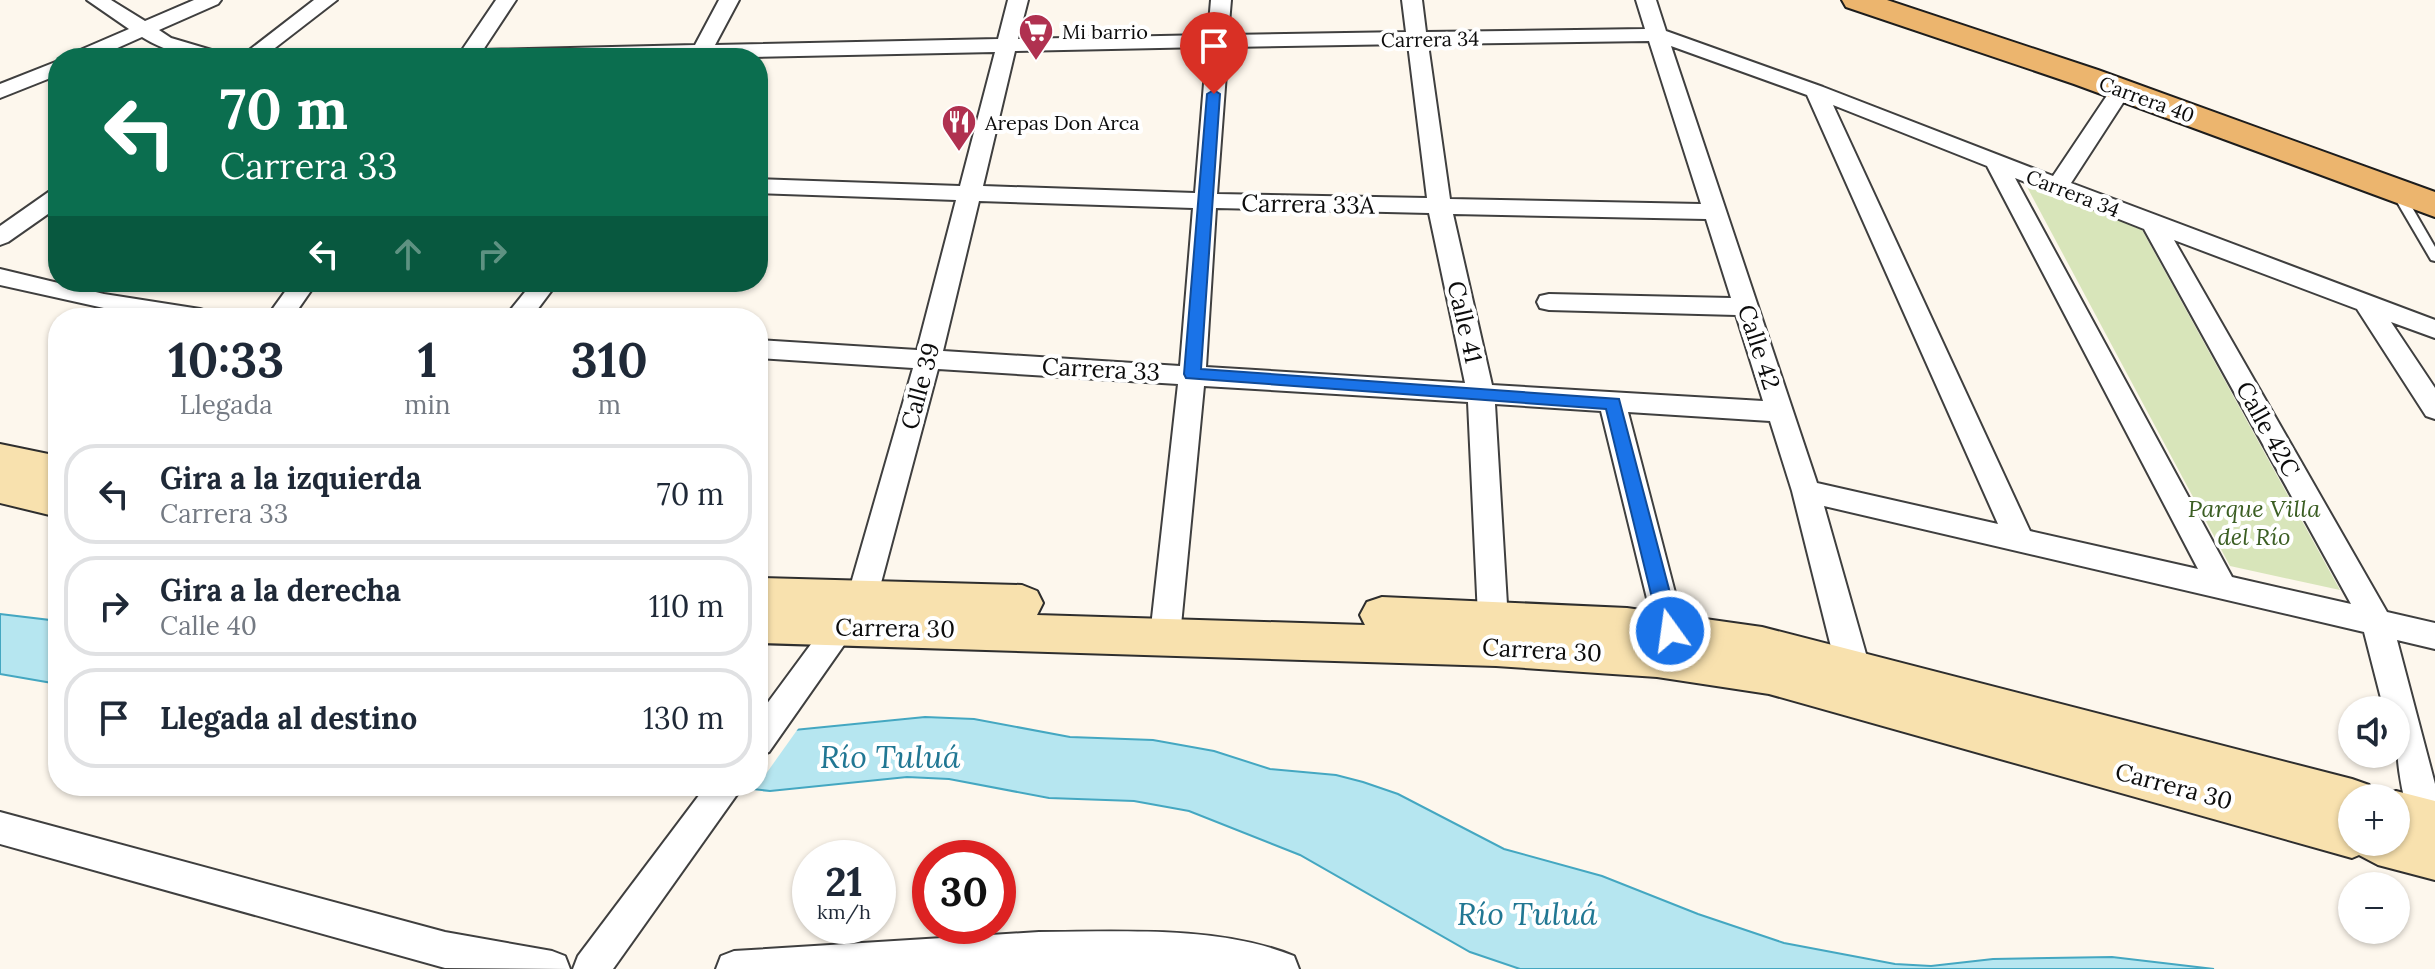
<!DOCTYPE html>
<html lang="es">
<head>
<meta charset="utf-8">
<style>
	:root { --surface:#fff; --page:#f6f6f7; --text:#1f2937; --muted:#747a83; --line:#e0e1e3 }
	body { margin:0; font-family:Lora,serif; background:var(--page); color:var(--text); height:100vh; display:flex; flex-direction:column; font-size:30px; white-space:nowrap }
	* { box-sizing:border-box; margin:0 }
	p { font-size:26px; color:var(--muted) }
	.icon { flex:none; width:44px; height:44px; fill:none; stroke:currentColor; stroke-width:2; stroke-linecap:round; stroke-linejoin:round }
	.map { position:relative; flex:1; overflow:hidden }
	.side { position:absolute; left:48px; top:308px; width:720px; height:488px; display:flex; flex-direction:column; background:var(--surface); border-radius:32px; box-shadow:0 2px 6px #0004 }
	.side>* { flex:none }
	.top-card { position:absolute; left:48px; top:48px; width:720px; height:244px; border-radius:32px; box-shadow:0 2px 6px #0004; background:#0b6e4f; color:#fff; overflow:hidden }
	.tools { position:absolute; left:2338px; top:696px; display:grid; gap:16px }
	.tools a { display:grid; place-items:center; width:72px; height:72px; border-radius:50%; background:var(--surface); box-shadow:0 2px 6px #0004; font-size:40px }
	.speed { position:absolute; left:792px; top:840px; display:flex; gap:16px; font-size:40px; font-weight:700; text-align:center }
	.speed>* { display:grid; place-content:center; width:104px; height:104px; border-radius:50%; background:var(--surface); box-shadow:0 2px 6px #0004; line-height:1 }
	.speed small { font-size:20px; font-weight:400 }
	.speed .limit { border:12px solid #d22; background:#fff; color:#111 }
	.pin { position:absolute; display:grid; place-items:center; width:68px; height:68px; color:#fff; margin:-82px -34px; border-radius:50% 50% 50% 0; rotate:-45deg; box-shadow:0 0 8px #0007 }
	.pin .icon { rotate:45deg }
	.me { position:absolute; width:88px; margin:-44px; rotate:346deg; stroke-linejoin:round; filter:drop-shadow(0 0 6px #0008) }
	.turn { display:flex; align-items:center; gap:28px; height:168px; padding:0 40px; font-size:36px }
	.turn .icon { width:104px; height:104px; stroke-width:2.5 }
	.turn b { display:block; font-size:56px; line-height:68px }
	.lanes { display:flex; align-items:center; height:76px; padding:0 40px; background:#0003; justify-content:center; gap:40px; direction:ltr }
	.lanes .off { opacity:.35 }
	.eta { display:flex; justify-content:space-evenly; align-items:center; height:136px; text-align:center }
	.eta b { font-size:48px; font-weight:700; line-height:56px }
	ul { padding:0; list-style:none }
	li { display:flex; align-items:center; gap:24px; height:100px; margin:0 16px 12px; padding:0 24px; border:4px solid var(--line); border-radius:32px }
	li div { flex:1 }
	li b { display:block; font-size:30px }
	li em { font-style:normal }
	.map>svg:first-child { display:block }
</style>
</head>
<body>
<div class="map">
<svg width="2435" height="969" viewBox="0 0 2435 969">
	<rect width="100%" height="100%" fill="#fdf7ed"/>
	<polygon fill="#d8e5ba" points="2026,185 2141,228 2340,590 2230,566"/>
	<g fill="#b6e6f0" stroke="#44a7c1" stroke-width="2">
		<polygon points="0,614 58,621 58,684 0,674"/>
		<polygon points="925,717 974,719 1070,737 1153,740 1214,751 1270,769 1336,775 1363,782 1398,794 1504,849 1602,876 1698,914 1784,943 1895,964 1931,966 1993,959 2112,957 2214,969 1520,969 1470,952 1300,855 1189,811 1134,801 1049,798 949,779 907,777 770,791 724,786 758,786 758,726 794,730"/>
	</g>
	<polygon fill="#fdf7ed" points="758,722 800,726 758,785"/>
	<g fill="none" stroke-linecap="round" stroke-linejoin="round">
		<defs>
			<polygon id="lane" points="2396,186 2402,190 2435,247 2435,261 2431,260 2390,190"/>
			<g id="street">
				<path d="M87,0h24l34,21 49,-21h27l-3,4 -59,26 12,8 54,16 3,4c-31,0 -59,-4 -86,-21l-47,21h-27l3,-4 58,-25z"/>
				<polygon points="314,0 337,0 262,58 239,58"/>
				<path d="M496,0h20l-33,50 212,-5 24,-45h20l-24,45 283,-6 10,-39h20l-10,39 190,-4 3,-35h20l-3,35 178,-3 -4,-32h20l4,32 219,-3 -9,-29h20l10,31 157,56 230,89 61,-91h14l4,4 -61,94 364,137v18l-44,-16 44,66v31l-9,-3 -69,-107 -183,-69 213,372 48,11v26l-38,-9 38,144v50l-7,3 -12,-5c-18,-40 -20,-80 -20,-122h-12l-20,-78 -540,-126 46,162v17l-5,10 -11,4 -11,-4 -51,-204 -22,-70 -142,-9 57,219 -4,9 -11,4 -11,-4 -4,-9 -54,-220 -106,-7 14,234 -4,9 -11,4 -11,-4 -4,-9 -11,-236 -264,-16 -24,250 -4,9 -11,4 -11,-4 -4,-9 28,-252 -240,-15 -61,229 -108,154 -11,4v-40l90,-122 65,-226 -155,-10v-18l159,10 39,-150 -198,-7v-14l202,7 35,-134 -287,6h-346l10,-6 90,-2zM1649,41l52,163 -251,-5 -22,-155zM1408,44l19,154 -210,-4 11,-147zM1671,46l136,49 191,429 -181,-41zM1207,47l-12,146 -212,-7 32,-135zM1833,105l154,61 211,403 -168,-38zM2015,178l129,51 207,375 -119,-27zM979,201l214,7 -13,158 -237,-15zM1216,208l213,5 36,170 -259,-16zM1453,214l253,5 25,79 -182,-4 -9,2 -3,6 3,6 9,2 187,5 27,86 -271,-16z"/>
				<polygon points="58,61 58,75 0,98 0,84"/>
				<polygon points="58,189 58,207 8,242 0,245 0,226 50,191"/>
				<polygon points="0,269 104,294 200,309 209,312 213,318 149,318 0,285"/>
				<polygon points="292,282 317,282 292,318 266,318"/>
				<polygon points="533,282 558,282 531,318 504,318"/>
				<polygon points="706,786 743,786 613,969 573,969 578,956"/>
				<polygon points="0,812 445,932 552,951 565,956 570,969 445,968 0,844"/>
				<path d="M1039,932c80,0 179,-7 255,24l5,13h-583l5,-13 13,-5z"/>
			</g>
			<g id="secondary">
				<polygon points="0,444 58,456 58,517 0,503"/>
				<polygon points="758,578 1022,585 1037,591 1043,603 1037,615 1365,625 1360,615 1367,602 1382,597 1627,608 1762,627 2352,779 2369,785 2375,798 2352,798 2352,842 2396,842 2396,798 2379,797 2396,791 2435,801 2435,880 2378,865 2359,855 2352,858 1769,694 1657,677 1496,666 758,643"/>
			</g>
			<polygon id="primary" points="1842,0 1887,0 2098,70 2435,192 2435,217 2074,84 1846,7"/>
		</defs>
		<use href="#lane" stroke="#3f3f3f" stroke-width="4"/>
		<use href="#street" stroke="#3f3f3f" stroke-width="4"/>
		<use href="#secondary" stroke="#2e2e2e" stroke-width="4"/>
		<use href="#primary" stroke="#1d1d1d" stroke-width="4"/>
		<use href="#lane" fill="#fff" fill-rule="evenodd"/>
		<use href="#street" fill="#fff" fill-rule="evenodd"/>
		<use href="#secondary" fill="#f8e1ae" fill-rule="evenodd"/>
		<use href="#primary" fill="#ecb56e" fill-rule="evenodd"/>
	</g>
	<polygon fill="#1a73e8" stroke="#114b97" stroke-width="2" points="1214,90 1220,94 1201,369 1619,399 1680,631 1677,637 1670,639 1663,637 1660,631 1606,409 1186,378 1184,374 1207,94"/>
	<defs>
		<symbol id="supermarket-pin" viewBox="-11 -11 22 30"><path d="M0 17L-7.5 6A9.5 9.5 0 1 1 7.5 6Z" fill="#b03150" stroke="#fff"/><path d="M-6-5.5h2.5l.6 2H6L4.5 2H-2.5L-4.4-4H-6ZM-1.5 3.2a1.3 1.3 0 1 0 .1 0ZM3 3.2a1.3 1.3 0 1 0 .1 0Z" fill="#fff"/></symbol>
		<symbol id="restaurant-pin" viewBox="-11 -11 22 30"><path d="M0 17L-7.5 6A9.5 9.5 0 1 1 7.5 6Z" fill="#b03150" stroke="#fff"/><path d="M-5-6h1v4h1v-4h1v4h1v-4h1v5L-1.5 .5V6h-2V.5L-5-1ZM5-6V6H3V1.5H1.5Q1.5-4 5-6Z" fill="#fff"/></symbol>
	</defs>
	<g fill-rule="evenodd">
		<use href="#supermarket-pin" x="1016" y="11" width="40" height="54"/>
		<use href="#restaurant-pin" x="939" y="102" width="40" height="54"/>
	</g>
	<g text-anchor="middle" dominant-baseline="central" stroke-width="8" stroke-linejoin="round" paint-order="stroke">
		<g font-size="20" fill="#0c0c0c" stroke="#fff" text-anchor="start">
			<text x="1062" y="31">Mi barrio</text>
			<text x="985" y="122">Arepas Don Arca</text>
		</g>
		<g font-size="20" fill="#0c0c0c" stroke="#fff">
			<text transform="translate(1430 39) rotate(-1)">Carrera 34</text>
			<text transform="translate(2147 99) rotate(20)">Carrera 40</text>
			<text transform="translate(2073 193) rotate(21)">Carrera 34</text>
		</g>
		<g font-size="24" fill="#0c0c0c" stroke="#fff">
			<text transform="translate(1308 204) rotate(1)">Carrera 33A</text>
			<text transform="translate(1465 322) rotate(77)">Calle 41</text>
			<text transform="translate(1759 347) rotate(72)">Calle 42</text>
			<text transform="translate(1101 369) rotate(3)">Carrera 33</text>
			<text transform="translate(920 386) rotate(-75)">Calle 39</text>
			<text transform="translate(2268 429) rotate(61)">Calle 42C</text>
			<text transform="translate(895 628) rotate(1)">Carrera 30</text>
			<text transform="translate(1542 650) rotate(3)">Carrera 30</text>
			<text transform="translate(2174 786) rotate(15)">Carrera 30</text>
		</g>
		<g font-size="24" font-style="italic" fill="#3b5e23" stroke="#fff">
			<text x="2254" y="508">Parque Villa<tspan x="2254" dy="28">del Río</tspan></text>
		</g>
		<g font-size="32" font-style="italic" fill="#217793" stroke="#fff">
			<text x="890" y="756">Río Tuluá</text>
			<text x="1527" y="913">Río Tuluá</text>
		</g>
	</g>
</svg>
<div class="tools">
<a><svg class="icon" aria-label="sound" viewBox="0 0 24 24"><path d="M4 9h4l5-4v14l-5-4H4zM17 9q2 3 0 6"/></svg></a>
<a>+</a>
<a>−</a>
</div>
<div class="speed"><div>21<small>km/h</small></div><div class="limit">30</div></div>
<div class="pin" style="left:1214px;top:94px;background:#d93025"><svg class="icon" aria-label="arrive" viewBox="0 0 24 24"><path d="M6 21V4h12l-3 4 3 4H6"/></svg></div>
<svg class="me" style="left:1670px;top:631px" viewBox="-20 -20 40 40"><circle r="17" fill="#1a73e8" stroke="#fff" stroke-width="3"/><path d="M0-11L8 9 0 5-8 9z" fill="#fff"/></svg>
<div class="top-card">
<div class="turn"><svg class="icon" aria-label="left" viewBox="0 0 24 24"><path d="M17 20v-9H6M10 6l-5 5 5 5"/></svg><div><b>70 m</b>Carrera 33</div></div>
<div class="lanes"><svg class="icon" aria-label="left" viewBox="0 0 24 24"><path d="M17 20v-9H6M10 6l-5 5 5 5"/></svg><svg class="icon off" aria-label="ahead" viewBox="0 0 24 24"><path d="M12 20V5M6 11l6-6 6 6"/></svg><svg class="icon off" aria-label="right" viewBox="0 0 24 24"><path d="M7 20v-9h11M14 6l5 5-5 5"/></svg></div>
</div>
<section class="side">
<div class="eta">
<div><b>10:33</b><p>Llegada</p></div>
<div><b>1</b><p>min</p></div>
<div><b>310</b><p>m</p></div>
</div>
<ul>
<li><svg class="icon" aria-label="left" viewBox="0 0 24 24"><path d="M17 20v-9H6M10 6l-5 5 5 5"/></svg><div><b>Gira a la izquierda</b><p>Carrera 33</p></div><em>70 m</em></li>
<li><svg class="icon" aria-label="right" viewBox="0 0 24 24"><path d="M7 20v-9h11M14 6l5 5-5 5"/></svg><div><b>Gira a la derecha</b><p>Calle 40</p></div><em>110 m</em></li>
<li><svg class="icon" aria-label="arrive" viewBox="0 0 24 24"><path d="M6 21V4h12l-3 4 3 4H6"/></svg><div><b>Llegada al destino</b></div><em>130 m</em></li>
</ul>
</section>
</div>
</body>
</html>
